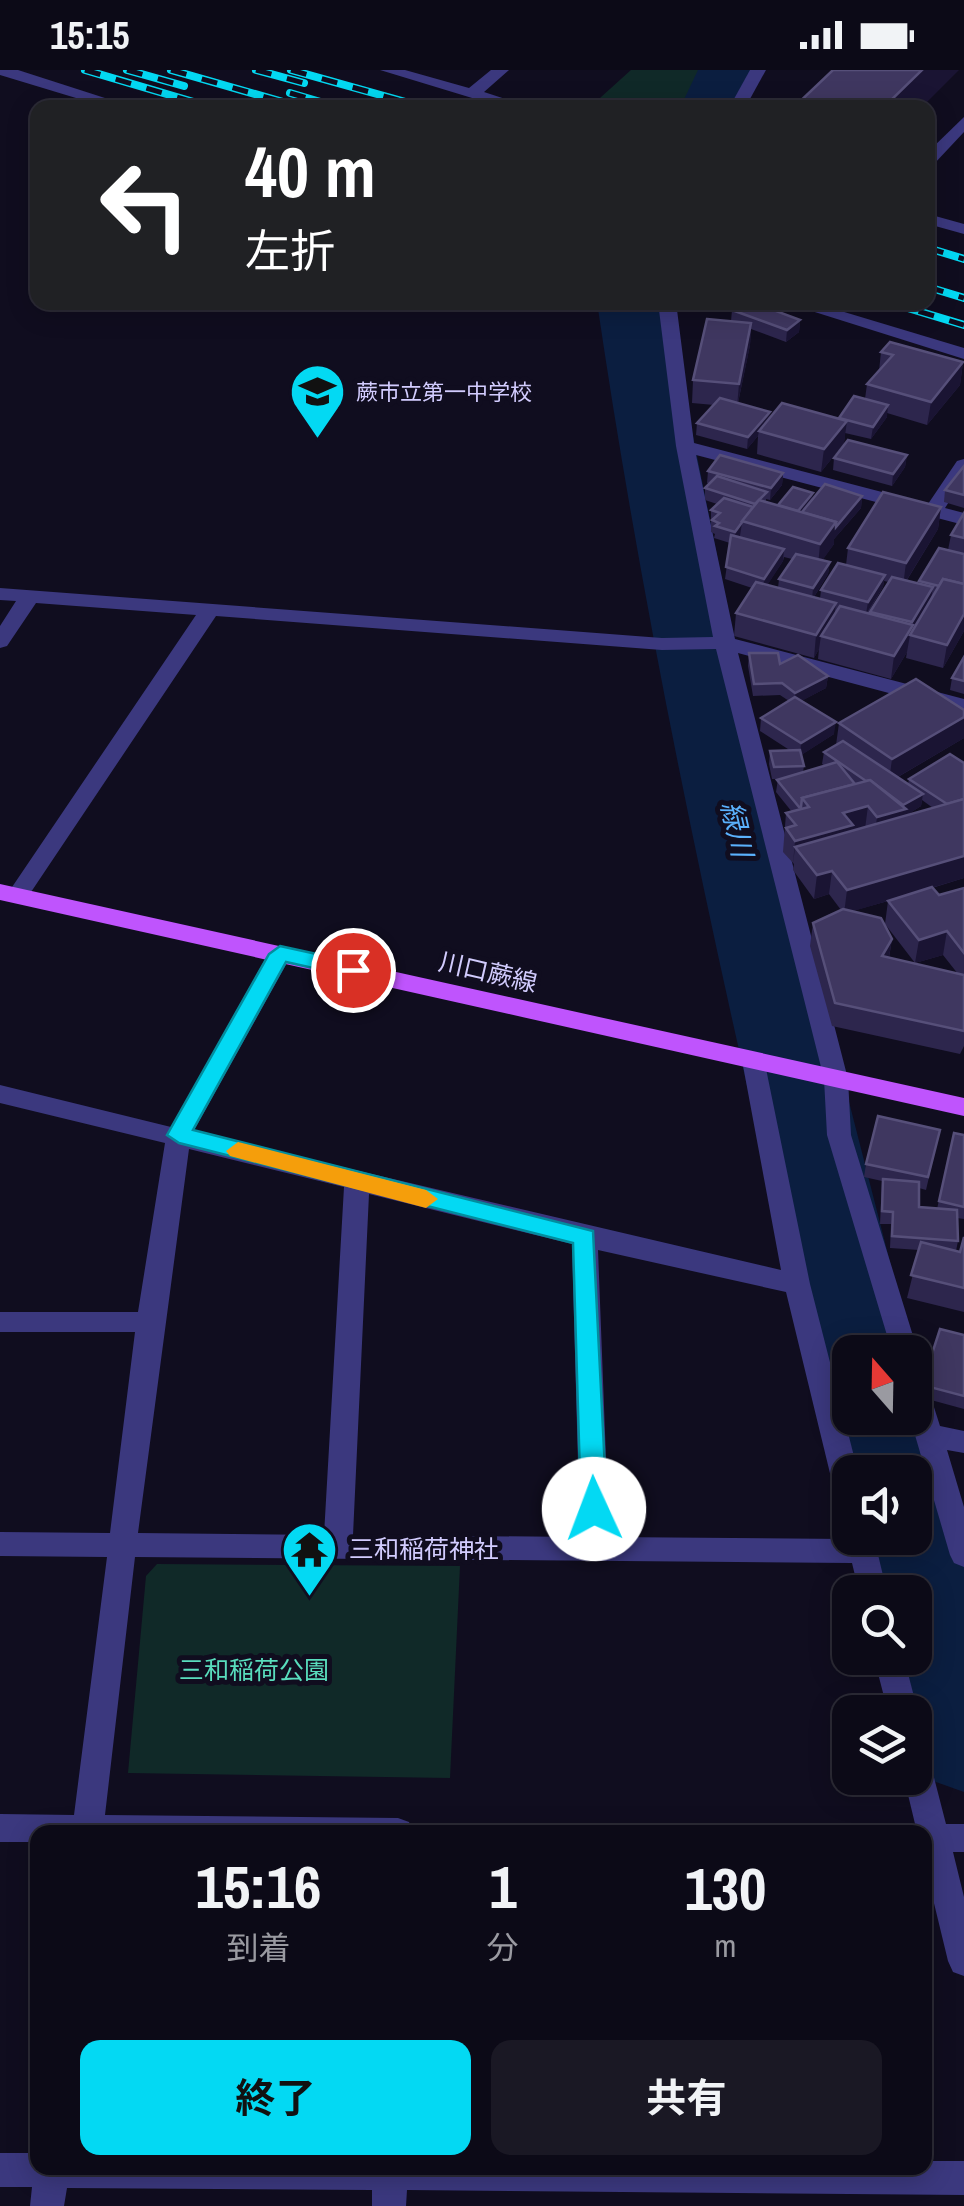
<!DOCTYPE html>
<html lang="ja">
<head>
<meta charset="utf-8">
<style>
	:root { --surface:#0c0a17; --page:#1a1824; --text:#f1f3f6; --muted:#9a9aa1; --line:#2c2b36; --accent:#03d9f3 }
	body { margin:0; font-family:"Archivo Narrow","Noto Sans JP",sans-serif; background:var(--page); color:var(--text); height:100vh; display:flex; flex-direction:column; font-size:38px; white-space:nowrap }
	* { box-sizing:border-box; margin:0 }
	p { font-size:32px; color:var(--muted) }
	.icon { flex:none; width:55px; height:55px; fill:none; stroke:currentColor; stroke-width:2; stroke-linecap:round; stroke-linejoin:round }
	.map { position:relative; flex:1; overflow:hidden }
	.side { position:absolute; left:30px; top:1755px; width:902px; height:350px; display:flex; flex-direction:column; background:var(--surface); border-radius:20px; box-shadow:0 5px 25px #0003,0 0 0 2px var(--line) }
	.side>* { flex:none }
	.top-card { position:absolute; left:30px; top:30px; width:905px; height:210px; border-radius:20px; box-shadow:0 5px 25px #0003,0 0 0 2px var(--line); background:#202124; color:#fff; overflow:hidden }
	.needle { width:65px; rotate:340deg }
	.controls { position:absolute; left:832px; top:1265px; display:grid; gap:20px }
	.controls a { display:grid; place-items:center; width:100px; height:100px; border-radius:20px; background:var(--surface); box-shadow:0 5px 25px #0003,0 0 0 2px var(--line); font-size:50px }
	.pin { position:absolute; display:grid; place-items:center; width:85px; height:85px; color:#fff; margin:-42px; border:5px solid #fff; border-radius:50%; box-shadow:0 2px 10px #0007 }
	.me { position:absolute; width:110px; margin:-55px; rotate:358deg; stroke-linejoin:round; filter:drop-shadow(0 0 8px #0008) }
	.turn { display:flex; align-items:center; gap:35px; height:210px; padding:0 50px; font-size:45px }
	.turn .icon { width:130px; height:130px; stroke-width:2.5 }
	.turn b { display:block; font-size:70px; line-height:85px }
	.eta { display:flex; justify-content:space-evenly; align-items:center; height:170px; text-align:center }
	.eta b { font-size:60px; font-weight:700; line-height:70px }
	.cta { display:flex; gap:20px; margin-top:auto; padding:20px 50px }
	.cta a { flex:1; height:115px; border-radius:20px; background:var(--accent); color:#111; font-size:40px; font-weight:700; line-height:115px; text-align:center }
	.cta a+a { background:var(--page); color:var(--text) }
	.status { display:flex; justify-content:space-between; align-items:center; height:70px; padding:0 50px; background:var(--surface); direction:ltr }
	.status svg { height:28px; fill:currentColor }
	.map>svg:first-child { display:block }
</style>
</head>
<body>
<div class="status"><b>15:15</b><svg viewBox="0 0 49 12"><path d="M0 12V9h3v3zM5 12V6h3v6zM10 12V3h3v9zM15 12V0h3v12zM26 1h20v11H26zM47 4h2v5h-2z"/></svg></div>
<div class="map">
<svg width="964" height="2136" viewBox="0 0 964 2136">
	<rect width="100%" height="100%" fill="#100d1f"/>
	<g fill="#102928">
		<polygon points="631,0 728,0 711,37 590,37"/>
		<polygon points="157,1494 460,1496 450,1708 128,1703 146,1506"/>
	</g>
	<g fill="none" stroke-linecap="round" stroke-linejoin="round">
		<g fill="#0b1e40" fill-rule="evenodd">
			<polygon points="698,0 758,0 742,38 680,38"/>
			<path d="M597,232h69l80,397 167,653h-63v66h65l1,-30 16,30 14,54 -14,28 16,5 16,32v255l-42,-15 -7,-15v-50h-17l-14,-54h31v-66h-48l-14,-54h62v-66h-65v25l-12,-25 -14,-54 18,-31 -18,-6 -15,-29c-83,-348 -160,-696 -212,-1050z"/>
		</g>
		<g fill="#3b387e" fill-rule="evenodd">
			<polygon points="0,0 18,0 136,38 109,38 0,5"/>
			<polygon points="380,0 405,0 469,18 491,0 509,0 484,22 533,38 505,38"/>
			<polygon points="750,0 766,0 745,38 729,38"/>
			<polygon points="964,47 964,62 934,94 928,96 928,82"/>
			<polygon points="928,144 964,154 964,164 928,154"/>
			<polygon points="658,232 676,232 694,373 928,434 957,391 964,389 964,409 945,438 964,443 964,455 696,385 735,569 964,629 964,643 738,583 848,1009 851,1065 918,1282 915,1289 915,1282 892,1282 827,1065 824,1009 716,579 662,580 216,546 25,831 9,831 6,826 196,545 36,533 7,576 0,578 0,556 16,531 0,530 0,518 662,568 713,567 676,376"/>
			<polygon points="783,232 811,232 964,278 964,289"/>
			<path d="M280,876l12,8 -99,178 588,138 -39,-210 3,-6h18l47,230 48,188h-8v38l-10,-4 -4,-8 -50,-206 -188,-42 11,287 237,2 4,-9v8h24l13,54h-28l-7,-29 -717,-6 -30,258 293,3 11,4 4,10h-375v10h-38v-28l74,1 33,-258 -107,-1v-24l110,1 25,-201h-135v-20h138l27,-169 -165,-40v-18l171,42 97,-173zM189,1079l155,38 -20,348 -186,-2zM369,1124l203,50 8,293 -227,-2z"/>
			<polygon points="915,1306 925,1309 940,1356 964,1361 964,1383 947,1380 964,1437 964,1497 954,1493 950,1485 910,1348 915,1348"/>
			<polygon points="874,1588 904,1588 918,1642 915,1648 915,1642 888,1642"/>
			<polygon points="915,1678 926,1682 930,1692 946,1754 964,1754 964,1782 953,1782 964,1827 964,1906 953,1902 948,1891 925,1796 925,1762 912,1762 916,1758 904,1708 915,1708"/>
			<polygon points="0,2083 38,2083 38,2098 925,2098 925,2091 964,2091 964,2125 407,2120 406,2136 372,2136 372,2120 67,2118 64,2136 30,2136 32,2117 0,2117"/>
		</g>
		<polygon fill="#bf54fd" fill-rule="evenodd" points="0,814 964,1028 964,1046 0,830"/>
		<defs>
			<g id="rail">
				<polyline points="85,0 214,38"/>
				<polyline points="127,0 184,16"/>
				<polyline points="171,0 304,38"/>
				<polyline points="256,0 304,13"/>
				<polyline points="291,0 427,38"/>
				<polyline points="290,23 341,38"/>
				<polyline points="928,178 964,189"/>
				<polyline points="928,217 964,228"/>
				<polyline points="888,232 964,255"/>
			</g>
		</defs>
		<use href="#rail" stroke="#03d9f3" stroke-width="8"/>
		<use href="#rail" stroke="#100d1f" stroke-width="5" stroke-dasharray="16" stroke-linecap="butt"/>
	</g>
	<g fill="#2d264d" fill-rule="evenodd">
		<polygon points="729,232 755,232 800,250 799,262 786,272 751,259 750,275 738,333 769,349 839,348 865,329 867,314 879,301 881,282 963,292 960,315 927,355 887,343 887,347 871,369 845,363 844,373 821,402 757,384 758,366 747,379 696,365 697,353 714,335 692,333 693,310 731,251 732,240 738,236"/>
		<polygon points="907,385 905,397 892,416 833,400 834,388"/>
		<polygon points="964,396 964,438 944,432 945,420"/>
		<path d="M708,401l75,2 -1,12 -12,15 -4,-1v3l12,3 34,-5 50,-4 -1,12 -27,31v5l-12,16 8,2 -2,12 -14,23 6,2 1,-9 25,-25 2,-17 93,-41 -3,22 -31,51 12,4v-3l29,-31 3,-15 13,-22v118l-21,37 -37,-10 1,-6 -16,27 -73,-20 1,-10 -5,9 -80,-22 2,-23 16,-25 -27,-9 5,-36 -16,-5 1,-4 -4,-2v-22l6,-6 -12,-4v-12l5,-4 -3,-1zM784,487l8,2 -13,20 -1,9 -11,-3 16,-24zM884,511l5,1 -19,32 -2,-1 15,-26z"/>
		<path d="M749,583l79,23 -2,12 -25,13 33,33 -33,21 3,11 -1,6 22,-6 -3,-2 2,-12 12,-7 3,-22 125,-13v28l-66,39 10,7 1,-5 41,-25 14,124 -32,10 7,7 25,-7v158l-4,8 -128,-28 -22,-80 3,-23 28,-13 -12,-16 -15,5 -21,-29 1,-6 -11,-12 3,-39 6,-1 -16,-20 2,-13h-6l-3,-15 1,-13h21l-31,-20 1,-13 28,-17 -9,-6 -27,1 -5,-30zM922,730l11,8 -28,8 16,-10zM888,831l-3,23 30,39 28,-8 15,19 -69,-16 3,-19 -40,-28z"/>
		<polygon points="964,587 964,624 950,620 952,608"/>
		<polygon points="940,1060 926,1120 919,1118 919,1137 937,1139 954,1063 964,1065 964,1149 957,1148 958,1171 956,1181 960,1182 964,1167 964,1242 907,1228 919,1180 890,1178 891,1154 880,1154 882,1111 864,1107 866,1094"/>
		<polygon points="964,1265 964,1339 920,1327 922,1315"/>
	</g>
	<g fill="#1a1433">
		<polygon points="922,0 959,0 921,38 883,38"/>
		<polygon points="800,250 799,262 786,272 787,260"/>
		<polygon points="751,253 750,275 737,337 739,314"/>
		<polygon points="963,292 960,315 927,355 931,332"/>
		<polygon points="888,335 887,347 871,369 873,357"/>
		<polygon points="770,342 769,354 759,361 758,366 747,379 748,367"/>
		<polygon points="847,351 844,373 821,402 824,379"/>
		<polygon points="907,385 905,397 892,416 893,404"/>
		<polygon points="783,403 782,415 770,430 771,418"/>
		<polygon points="813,423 811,435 802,447 797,441"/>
		<polygon points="862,426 861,438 834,469 834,474 818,497 820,474 836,452"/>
		<polygon points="941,437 938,459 903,516 906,493"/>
		<polygon points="742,453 740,466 734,474 735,462"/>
		<polygon points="784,479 783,491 763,522 764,509"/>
		<polygon points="830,492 828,504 812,530 813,518"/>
		<polygon points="885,505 883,517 866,544 868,532"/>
		<polygon points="933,517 931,530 910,565 907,582 891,609 894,586"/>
		<polygon points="836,533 833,556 821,566 819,579 814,588 816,565"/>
		<polygon points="964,544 964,561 943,598 947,575"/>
		<polygon points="828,606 826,618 794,635 795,623"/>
		<polygon points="964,647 964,668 889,712 892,689"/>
		<polygon points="836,652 834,664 800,686 801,673"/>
		<polygon points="923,724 921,736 905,746 874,770 877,747 903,735"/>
		<polygon points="868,736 865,759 795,777 793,794 795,771 843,743"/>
		<polygon points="964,786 964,808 844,844 847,820"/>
		<polygon points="832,801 829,824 814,829 817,805"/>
		<polygon points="947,861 943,885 915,893 919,870"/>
		<polygon points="892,869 888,892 882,886"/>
	</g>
	<g fill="#3f3760" stroke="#564f79" stroke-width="2.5">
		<polygon points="833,0 922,0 883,38 793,38"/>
		<polygon points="742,232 752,232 800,250 787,260 732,240"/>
		<polygon points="707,249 751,253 739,314 693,310"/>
		<polygon points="890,272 963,292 931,332 867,314 893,285 881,282"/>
		<polygon points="854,326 888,335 873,357 839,348"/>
		<polygon points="720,328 770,342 748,367 697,353"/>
		<polygon points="782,333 847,351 824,379 759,361"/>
		<polygon points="848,370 907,385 893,404 834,388"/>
		<polygon points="720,385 783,403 771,418 708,401"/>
		<polygon points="964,396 964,425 945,420"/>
		<polygon points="717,406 767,422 755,434 705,418"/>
		<polygon points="825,414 862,426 836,457 836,452 802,442"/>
		<polygon points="793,417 813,423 798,441 778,435"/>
		<polygon points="883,422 941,437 906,493 848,478"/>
		<polygon points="724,428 753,437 735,462 715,456 719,453 712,450 720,443 711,440"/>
		<polygon points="759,430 836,452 820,474 742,451"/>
		<polygon points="964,443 964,468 951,465"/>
		<polygon points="731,465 784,479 764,509 726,497"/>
		<polygon points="939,478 964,484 964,514 943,509 939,516 919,511"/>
		<polygon points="796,484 830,492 813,518 779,509"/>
		<polygon points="838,493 885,505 868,532 821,520"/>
		<polygon points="892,507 933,517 912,552 870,542"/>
		<polygon points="943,509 964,514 964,544 947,575 910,565"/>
		<polygon points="756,512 836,533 816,565 736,543"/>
		<polygon points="840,536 913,555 894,586 821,566"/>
		<polygon points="749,583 778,583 780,594 798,585 828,606 795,623 782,613 754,614"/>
		<polygon points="964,587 964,611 952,608"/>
		<polygon points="916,609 964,640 964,647 892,689 839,653"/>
		<polygon points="795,627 836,652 801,673 761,648"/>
		<polygon points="843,671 923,724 903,735 870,710 866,711 824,682"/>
		<polygon points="800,680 804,696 774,697 770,681"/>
		<polygon points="950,684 964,693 964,729 947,734 909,709"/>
		<polygon points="837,692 855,714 802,728 801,737 799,737 777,710"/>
		<polygon points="870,710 906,739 877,747 868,736 843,743 853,755 795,771 786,758 796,755 786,743 809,737 802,728"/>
		<polygon points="964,729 964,786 847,820 832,801 817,805 795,777"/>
		<polygon points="932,817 939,825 964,818 964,883 947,861 919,870 888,831"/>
		<polygon points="843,839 881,848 892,869 882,886 964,905 964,961 835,933 813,853"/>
		<polygon points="878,1046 940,1060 928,1107 866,1094"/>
		<polygon points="954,1063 964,1065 964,1137 939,1131"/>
		<polygon points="883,1109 919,1112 919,1137 957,1140 958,1171 892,1166 893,1142 882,1141"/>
		<polygon points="964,1167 964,1218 911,1205 921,1172 960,1182"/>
		<polygon points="940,1259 964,1265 964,1326 922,1315"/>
	</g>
	<polygon fill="#03d9f3" stroke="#028d9e" stroke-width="2.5" points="280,876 353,892 363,900 353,907 286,892 193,1060 593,1161 607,1439 603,1446 585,1446 581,1439 573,1173 179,1073 167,1065 269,884"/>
	<polygon fill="#f59e0b" points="238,1072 426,1120 438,1129 426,1138 230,1086 226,1081"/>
	<defs>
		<symbol id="school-pin" viewBox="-11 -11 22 30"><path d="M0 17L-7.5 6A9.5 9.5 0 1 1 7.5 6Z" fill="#03d9f3" stroke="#100d1f"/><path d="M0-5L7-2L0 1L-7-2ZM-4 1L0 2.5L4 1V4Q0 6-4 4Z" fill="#111"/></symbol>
		<symbol id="temple-pin" viewBox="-11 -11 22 30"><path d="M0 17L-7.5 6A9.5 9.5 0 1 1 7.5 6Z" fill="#03d9f3" stroke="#100d1f"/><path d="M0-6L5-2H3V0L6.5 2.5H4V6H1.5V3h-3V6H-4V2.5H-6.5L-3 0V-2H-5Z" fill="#111"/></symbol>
	</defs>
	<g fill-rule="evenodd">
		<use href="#school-pin" x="286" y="290" width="63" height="86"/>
		<use href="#temple-pin" x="278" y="1448" width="63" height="86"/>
	</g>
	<g text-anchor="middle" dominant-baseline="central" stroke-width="10" stroke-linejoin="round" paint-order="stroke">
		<g font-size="22" fill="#d2ccfe" stroke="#100d1f" text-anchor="start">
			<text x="356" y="322">蕨市立第一中学校</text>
		</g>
		<g font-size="25" fill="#d2ccfe" stroke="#100d1f">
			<text transform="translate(488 902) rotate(13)">川口蕨線</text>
		</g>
		<g font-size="25" fill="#d2ccfe" stroke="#100d1f" text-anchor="start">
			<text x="349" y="1479">三和稲荷神社</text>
		</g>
		<g font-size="25" fill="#59ddbd" stroke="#100d1f">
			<text x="254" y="1600">三和稲荷公園</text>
		</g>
		<g font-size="28" font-style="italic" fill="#5bb1fd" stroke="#100d1f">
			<text transform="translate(737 759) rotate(77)">緑川</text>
		</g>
	</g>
</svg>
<div class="controls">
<a><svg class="needle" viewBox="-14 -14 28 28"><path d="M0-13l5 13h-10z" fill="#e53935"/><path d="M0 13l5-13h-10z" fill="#9a9aa1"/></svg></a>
<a><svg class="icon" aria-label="sound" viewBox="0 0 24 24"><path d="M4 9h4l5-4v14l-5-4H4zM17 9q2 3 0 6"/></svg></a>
<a><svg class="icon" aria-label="search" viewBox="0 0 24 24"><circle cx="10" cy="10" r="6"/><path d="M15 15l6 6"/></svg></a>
<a><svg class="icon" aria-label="layers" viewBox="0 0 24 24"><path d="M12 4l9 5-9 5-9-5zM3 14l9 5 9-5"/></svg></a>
</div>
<div class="pin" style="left:353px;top:900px;background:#d93025"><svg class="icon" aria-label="arrive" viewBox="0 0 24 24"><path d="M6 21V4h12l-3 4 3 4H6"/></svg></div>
<svg class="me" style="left:594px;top:1439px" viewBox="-20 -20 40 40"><circle r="19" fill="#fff"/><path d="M0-13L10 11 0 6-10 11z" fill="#03d9f3"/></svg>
<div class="top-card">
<div class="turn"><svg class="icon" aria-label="left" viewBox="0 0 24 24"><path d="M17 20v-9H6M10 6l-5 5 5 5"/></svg><div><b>40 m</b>左折</div></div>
</div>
<section class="side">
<div class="eta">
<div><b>15:16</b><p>到着</p></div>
<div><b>1</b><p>分</p></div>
<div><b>130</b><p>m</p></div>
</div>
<div class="cta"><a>終了</a><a>共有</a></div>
</section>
</div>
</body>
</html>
